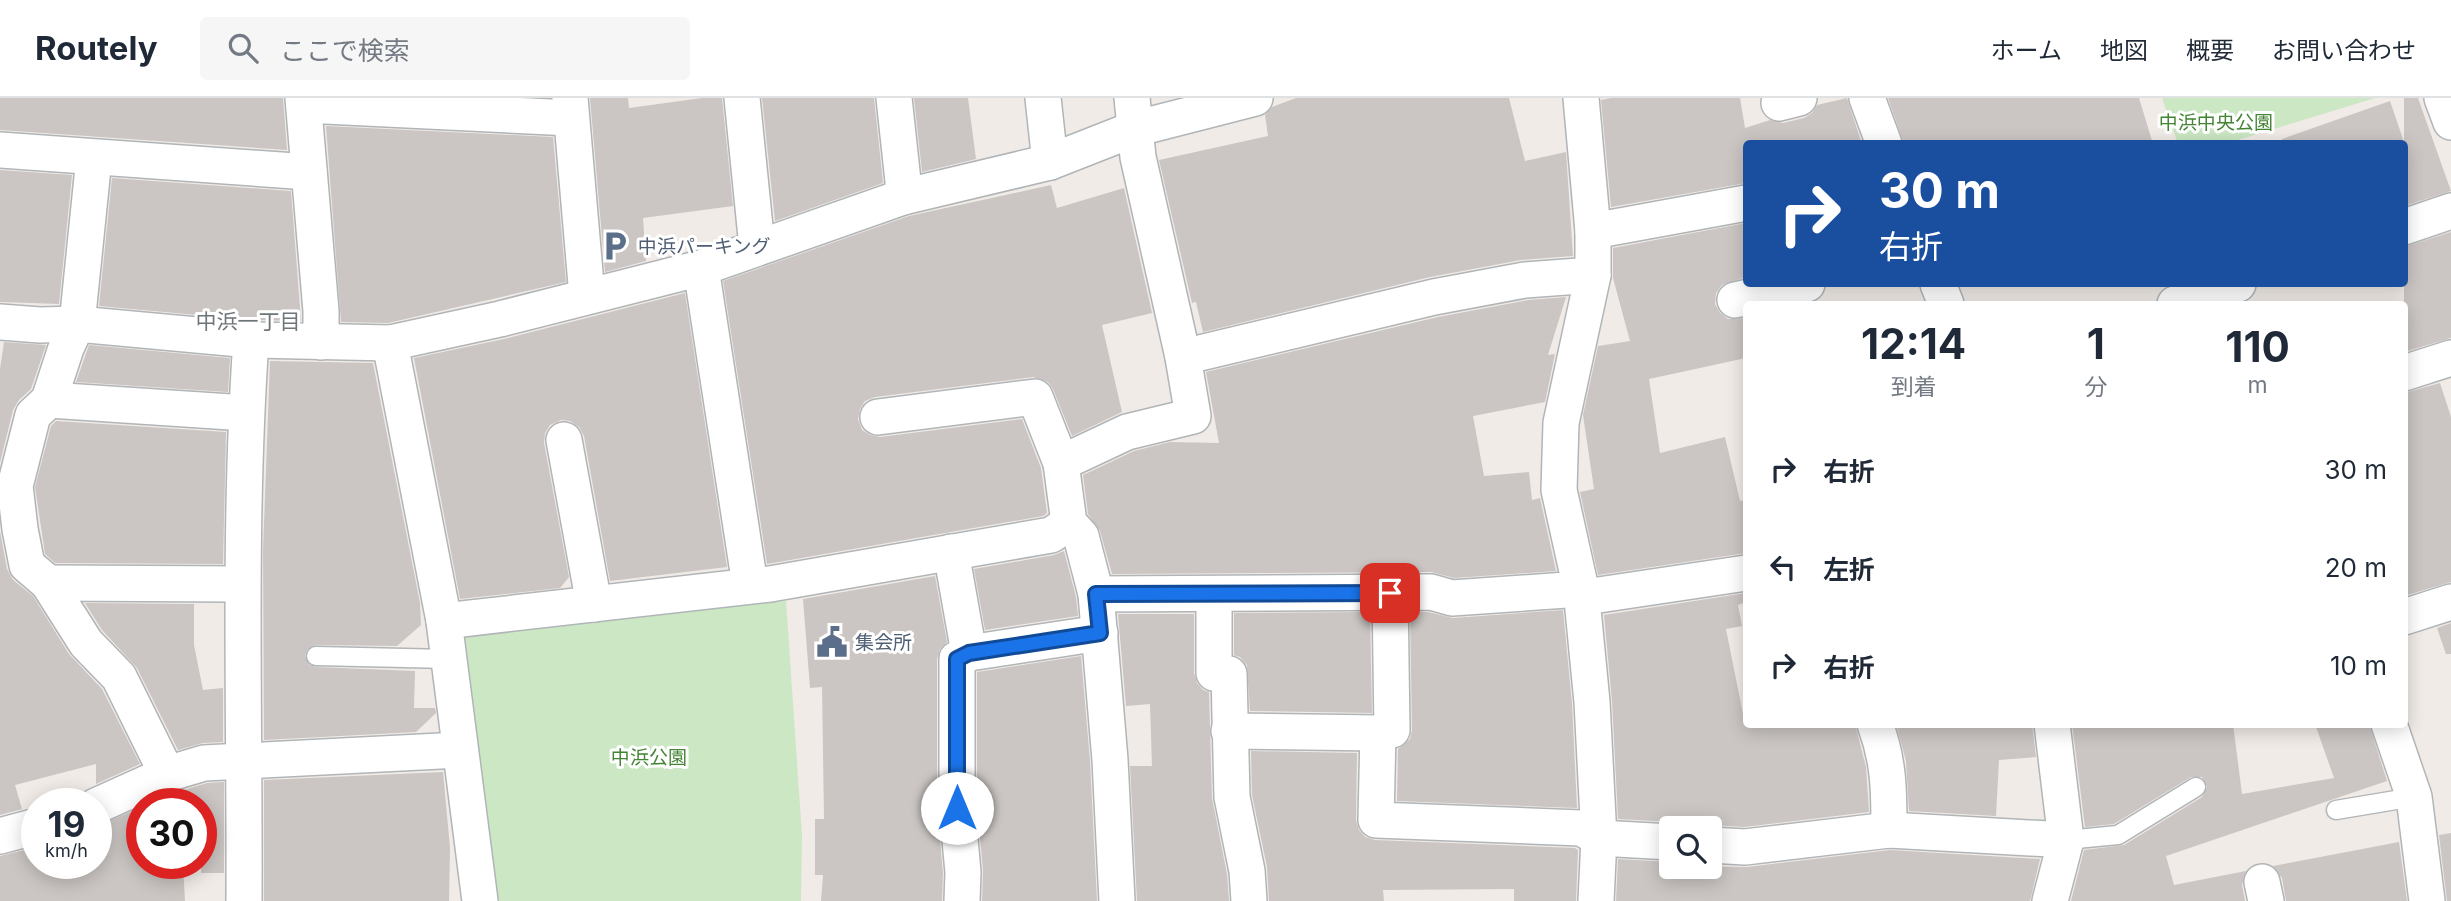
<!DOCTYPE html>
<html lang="ja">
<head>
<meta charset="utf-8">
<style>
	:root { --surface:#fff; --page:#f6f6f7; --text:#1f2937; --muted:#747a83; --line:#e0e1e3 }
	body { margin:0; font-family:Inter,"Noto Sans JP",sans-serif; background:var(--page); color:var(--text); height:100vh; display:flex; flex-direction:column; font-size:26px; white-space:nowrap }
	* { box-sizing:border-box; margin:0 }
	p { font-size:23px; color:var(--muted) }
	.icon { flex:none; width:38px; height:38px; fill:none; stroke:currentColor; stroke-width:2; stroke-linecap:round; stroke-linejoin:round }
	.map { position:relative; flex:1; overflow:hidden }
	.panel { position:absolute; left:1743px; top:203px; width:665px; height:427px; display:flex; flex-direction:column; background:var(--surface); border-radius:7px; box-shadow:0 4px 18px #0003 }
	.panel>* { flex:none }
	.hud { position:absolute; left:1743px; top:42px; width:665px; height:147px; border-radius:7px; box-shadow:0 4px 18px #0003; background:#1a4fa0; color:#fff; overflow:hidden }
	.controls { position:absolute; left:1659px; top:718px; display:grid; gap:14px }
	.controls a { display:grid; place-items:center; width:63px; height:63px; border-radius:7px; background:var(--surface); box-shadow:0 4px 18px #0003; font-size:35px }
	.speed { position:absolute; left:21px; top:690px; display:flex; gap:14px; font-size:35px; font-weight:700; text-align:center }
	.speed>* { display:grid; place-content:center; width:91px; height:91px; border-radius:50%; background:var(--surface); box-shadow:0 4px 18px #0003; line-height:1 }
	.speed small { font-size:18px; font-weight:400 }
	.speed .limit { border:10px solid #d22; background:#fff; color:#111 }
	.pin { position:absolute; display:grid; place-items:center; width:60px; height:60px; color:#fff; margin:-30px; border-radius:14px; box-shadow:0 4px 10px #0006 }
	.me { position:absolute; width:77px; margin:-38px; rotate:0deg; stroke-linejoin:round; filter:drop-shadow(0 0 5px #0008) }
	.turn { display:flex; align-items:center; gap:24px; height:147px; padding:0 21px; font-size:32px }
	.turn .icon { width:91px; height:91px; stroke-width:2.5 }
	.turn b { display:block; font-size:49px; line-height:60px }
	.eta { display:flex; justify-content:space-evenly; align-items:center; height:119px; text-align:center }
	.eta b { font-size:42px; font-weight:700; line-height:49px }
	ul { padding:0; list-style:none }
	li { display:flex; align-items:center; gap:21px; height:98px; padding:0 21px }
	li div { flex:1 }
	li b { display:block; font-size:26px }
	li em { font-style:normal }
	header { display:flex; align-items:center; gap:42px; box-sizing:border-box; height:98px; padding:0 35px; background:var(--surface); border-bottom:2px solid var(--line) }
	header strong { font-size:33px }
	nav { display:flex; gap:38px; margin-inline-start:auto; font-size:24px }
	.search { width:490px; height:63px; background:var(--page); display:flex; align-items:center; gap:18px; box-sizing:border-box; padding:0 24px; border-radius:7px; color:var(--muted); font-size:26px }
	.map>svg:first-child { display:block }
</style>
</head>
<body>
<header>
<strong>Routely</strong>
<div class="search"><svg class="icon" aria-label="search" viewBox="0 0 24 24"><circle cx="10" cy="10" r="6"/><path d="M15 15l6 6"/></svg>ここで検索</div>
<nav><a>ホーム</a><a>地図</a><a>概要</a><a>お問い合わせ</a></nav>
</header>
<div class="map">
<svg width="2451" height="803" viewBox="0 0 2451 803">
	<rect width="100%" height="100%" fill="#f0ebe6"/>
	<g fill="#cbe7c3">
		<polygon points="2162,0 2375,0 2228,45 2178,46"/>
		<polygon points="786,503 802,738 801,803 492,803 461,533"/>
	</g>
	<g fill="#cbc6c3">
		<polygon points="0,0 283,0 287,52 0,32"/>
		<polygon points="590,0 628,0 629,10 702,0 722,0 733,108 643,120 646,163 605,174"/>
		<polygon points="762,0 874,0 883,85 775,123"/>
		<polygon points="914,0 968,0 976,61 922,74"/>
		<polygon points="1296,0 1509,0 1525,63 1566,54 1573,158 1521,162 1430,179 1203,234 1196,204 1192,205 1159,62 1268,38 1265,17 1272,9"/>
		<polygon points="1611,0 1740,0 1745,30 1770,22 1783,25 1804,20 1812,15 1817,7 1847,0 1862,46 1746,46 1746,85 1611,109 1601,2"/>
		<polygon points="1888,0 2139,0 2153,46 1904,46"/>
		<polygon points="2404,0 2418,0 2451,93 2404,108 2404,46 2283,46 2282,41 2390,3 2404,44"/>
		<polygon points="326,28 553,39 566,184 388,225 341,224"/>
		<polygon points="0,72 72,77 59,206 0,204"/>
		<polygon points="112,80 291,93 301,223 252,222 99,208"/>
		<polygon points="1051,87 1057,110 1124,90 1152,215 1102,227 1122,314 1072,338 1053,291 1048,284 1033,279 875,299 865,303 860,311 858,321 862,332 870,337 880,339 1022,321 1041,370 1047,415 1043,418 767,466 723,183 909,118"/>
		<polygon points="1746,125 1746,179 1722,187 1716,195 1715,206 1720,215 1728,221 1746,220 1746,260 1649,281 1660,355 1725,339 1740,403 1746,402 1746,455 1598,477 1580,394 1594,391 1583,317 1598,248 1630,243 1613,180 1613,150"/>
		<polygon points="2451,134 2451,240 2404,254 2404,149"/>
		<polygon points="685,195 727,469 610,483 584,338 579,329 570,323 561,322 550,327 545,335 544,345 569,479 560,490 460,501 414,260 504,241"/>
		<polygon points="1566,199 1548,257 1555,256 1545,304 1473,318 1484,378 1529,374 1532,402 1540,400 1556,473 1454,480 1431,474 1112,476 1100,433 1088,416 1083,377 1134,353 1170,344 1219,345 1206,274 1438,219 1528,202"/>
		<polygon points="4,244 46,247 31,291 19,302 13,312 0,365 0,271"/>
		<polygon points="89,247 230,260 228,294 76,284"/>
		<polygon points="270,263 373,265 420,505 421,527 397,548 316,547 307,552 305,558 310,567 316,569 415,573 414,610 435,610 436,615 416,634 264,642 263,453"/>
		<polygon points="2440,285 2451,319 2451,484 2404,498 2404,295"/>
		<polygon points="56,323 226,334 223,466 55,465 45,456 35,389 51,328"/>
		<polygon points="0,433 7,471 13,482 33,498 69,556 102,591 140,666 96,686 96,666 15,687 22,711 0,717"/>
		<polygon points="1064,453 1076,499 1078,518 985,532 974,471 1054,457"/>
		<polygon points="935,478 947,544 940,551 937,561 937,710 943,775 942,803 821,803 823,777 815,777 815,721 824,721 822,589 810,590 803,501"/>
		<polygon points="1746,495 1746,504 1738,507 1742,528 1726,531 1743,616 1746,616 1746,626 1855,626 1866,669 1869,714 1744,729 1711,727 1684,730 1672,724 1618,721 1612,603 1604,517"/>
		<polygon points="85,505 194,506 194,547 203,592 223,590 223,644 203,645 178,652 137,570 102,532"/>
		<polygon points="1563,512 1572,606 1577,710 1397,703 1398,651 1410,641 1412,632 1410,514 1428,514 1453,520"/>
		<polygon points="1370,514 1372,615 1250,613 1247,567 1240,559 1234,557 1234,515"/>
		<polygon points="1118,516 1194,516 1194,575 1197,585 1203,592 1209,594 1212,700 1227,776 1229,803 1137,803 1130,668 1152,668 1150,606 1126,608"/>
		<polygon points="2451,525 2451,556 2446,556 2437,530"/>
		<polygon points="1081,558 1090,663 1097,803 982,803 983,772 977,709 977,574"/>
		<polygon points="1896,626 2032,626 2036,659 1999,662 1996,718 1909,713 1906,663"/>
		<polygon points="2072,626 2233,626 2242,696 2334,680 2315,626 2369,626 2387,683 2166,758 2174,787 2246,773 2242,787 2245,803 2071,803 2084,752 2124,747 2202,699 2207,689 2202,679 2191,679 2114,726 2085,729"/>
		<polygon points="1251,653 1357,655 1356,722 1359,732 1365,739 1375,742 1575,750 1578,752 1576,803 1514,803 1514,791 1383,792 1384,803 1269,803 1267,769 1252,697"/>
		<polygon points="443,674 450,750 449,803 264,803 264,682"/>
		<polygon points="224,684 224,775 201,775 201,705 151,705 174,695 207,685"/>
		<polygon points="142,709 142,765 183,765 185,803 0,803 0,758 37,749 37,765 96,765 96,728"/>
		<polygon points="2451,735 2451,803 2447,803 2439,737"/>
		<polygon points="2399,744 2407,803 2286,803 2282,780 2273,768"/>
		<polygon points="1890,752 2040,761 2030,803 1616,803 1618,761 1671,764 1671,768 1747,769"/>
	</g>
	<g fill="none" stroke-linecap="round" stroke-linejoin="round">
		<defs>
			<g id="lane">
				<polyline points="316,558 449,561"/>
				<polyline points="2336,712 2414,699"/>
				<polyline points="2066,742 2118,737 2196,689"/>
			</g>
			<g id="street">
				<polyline points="303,0 321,213 321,244"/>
				<polyline points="570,0 587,198"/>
				<polyline points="742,0 757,149"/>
				<polyline points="894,0 903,83 903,99"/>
				<polyline points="1043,0 1050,64"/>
				<polyline points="1581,0 1593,133 1593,177 1561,325 1559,392 1581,491 1592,604 1599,740 1596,803"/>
				<polyline points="1867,0 1884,46"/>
				<polyline points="2442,0 2451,24"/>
				<polyline points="1779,5 1799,0"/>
				<polyline points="304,7 571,20"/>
				<polyline points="0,52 309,74"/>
				<polyline points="94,60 77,226 66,250 49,302 33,317 15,388 20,431 27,467 48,485 86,545 119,579 167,676"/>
				<polyline points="2404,129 2451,113"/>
				<polyline points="1593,133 1746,105"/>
				<polyline points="701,170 748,474 748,488"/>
				<polyline points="1938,186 1946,206"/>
				<polyline points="1735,202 1807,186"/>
				<polyline points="2175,206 2238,186"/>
				<polyline points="0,224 40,227 77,226 251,242 390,245 500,221 701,170 903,99 1050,64 1134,31 1255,0"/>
				<polyline points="390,245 444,523 480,803"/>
				<polyline points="1183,259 1434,199 1525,182 1593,177"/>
				<polyline points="2404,275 2451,260"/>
				<polyline points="49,302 246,315"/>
				<polyline points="878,319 1035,299 1061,365 1069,425 1081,438 1096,496 1110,662 1117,803"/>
				<polyline points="564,342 594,506"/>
				<polyline points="1061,365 1127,334 1193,318 1183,259 1138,59 1132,0"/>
				<polyline points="951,454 969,555 957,561 957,710 963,774 962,803"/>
				<polyline points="48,485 242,486"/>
				<polyline points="1096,496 1431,494 1452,500 1581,491 1592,498 1746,475"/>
				<polyline points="1214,497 1214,575 1229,576 1232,699 1247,773 1249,803"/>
				<polyline points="2404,519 2451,504"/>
				<polyline points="444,523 770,486 1051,437 1069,425"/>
				<polyline points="969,555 1100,535"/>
				<path d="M1875,626c14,37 14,67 14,106"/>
				<polyline points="2389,626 2414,699 2427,803"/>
				<polyline points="1229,633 1378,635 1392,632 1390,495"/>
				<polyline points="1378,635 1376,722 1581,730 1599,740 1671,744"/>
				<polyline points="96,708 167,676 204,665 460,652"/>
				<polyline points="0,738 37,728"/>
				<polyline points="1710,747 1745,749 1889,732 2066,742"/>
				<polyline points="2262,784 2266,803"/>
				<path d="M244,803c1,-187 -6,-374 7,-561"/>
				<polyline points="2050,803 2066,742 2052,626"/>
			</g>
		</defs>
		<use href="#lane" stroke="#b1b5b8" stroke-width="21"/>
		<use href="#street" stroke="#b1b5b8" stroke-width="38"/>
		<use href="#lane" stroke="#fff" stroke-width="18"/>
		<use href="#street" stroke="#fff" stroke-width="35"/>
	</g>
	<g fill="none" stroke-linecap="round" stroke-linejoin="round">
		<defs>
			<polyline id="route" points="957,710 957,561 969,555 1100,535 1096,496 1390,495"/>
		</defs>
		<use href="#route" stroke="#114b97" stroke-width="18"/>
		<use href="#route" stroke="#1a73e8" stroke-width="12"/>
	</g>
	<defs>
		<symbol id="parking-bare" viewBox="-9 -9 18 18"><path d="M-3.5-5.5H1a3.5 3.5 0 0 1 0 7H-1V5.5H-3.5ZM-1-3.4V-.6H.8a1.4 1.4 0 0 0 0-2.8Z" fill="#5c6f8a" stroke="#fff" stroke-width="2.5" paint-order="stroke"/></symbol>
		<symbol id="civic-bare" viewBox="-9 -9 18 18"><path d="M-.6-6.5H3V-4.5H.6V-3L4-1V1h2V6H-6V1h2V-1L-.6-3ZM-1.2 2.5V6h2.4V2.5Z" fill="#5c6f8a" stroke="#fff" stroke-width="2.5" paint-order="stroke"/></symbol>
	</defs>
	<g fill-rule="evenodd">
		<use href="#parking-bare" x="593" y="126" width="44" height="44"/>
		<use href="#civic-bare" x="810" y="522" width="44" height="44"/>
	</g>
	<g text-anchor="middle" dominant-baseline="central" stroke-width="6" stroke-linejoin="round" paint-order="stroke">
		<g font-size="19" fill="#448535" stroke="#fff">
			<text x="2216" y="24">中浜中央公園</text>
			<text x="649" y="659">中浜公園</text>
		</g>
		<g font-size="19" fill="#4e5e75" stroke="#fff" text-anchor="start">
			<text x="638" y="148">中浜パーキング</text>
			<text x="855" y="544">集会所</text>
		</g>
		<g font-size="21" fill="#6e7578" stroke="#fff">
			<text x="248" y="223">中浜一丁目</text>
		</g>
	</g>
</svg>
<div class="controls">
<a><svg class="icon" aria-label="search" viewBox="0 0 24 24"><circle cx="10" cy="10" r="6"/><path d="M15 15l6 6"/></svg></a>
</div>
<div class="speed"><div>19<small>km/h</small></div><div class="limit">30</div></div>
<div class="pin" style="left:1390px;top:495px;background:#d93025"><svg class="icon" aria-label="arrive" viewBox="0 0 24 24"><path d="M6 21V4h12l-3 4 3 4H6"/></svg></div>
<svg class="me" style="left:957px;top:710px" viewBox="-20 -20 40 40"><circle r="19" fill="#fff"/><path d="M0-13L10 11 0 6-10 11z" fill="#1a73e8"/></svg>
<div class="hud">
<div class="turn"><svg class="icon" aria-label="right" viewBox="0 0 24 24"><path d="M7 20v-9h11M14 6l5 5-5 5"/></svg><div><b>30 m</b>右折</div></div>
</div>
<section class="panel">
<div class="eta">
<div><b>12:14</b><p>到着</p></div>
<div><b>1</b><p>分</p></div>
<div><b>110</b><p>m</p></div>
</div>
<ul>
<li><svg class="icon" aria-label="right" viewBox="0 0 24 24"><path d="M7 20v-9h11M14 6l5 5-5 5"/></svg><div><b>右折</b></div><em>30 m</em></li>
<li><svg class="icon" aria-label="left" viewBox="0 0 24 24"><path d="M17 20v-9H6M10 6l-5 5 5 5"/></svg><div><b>左折</b></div><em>20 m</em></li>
<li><svg class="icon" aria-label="right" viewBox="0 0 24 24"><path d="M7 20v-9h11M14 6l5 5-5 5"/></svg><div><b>右折</b></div><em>10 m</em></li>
</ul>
</section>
</div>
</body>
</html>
